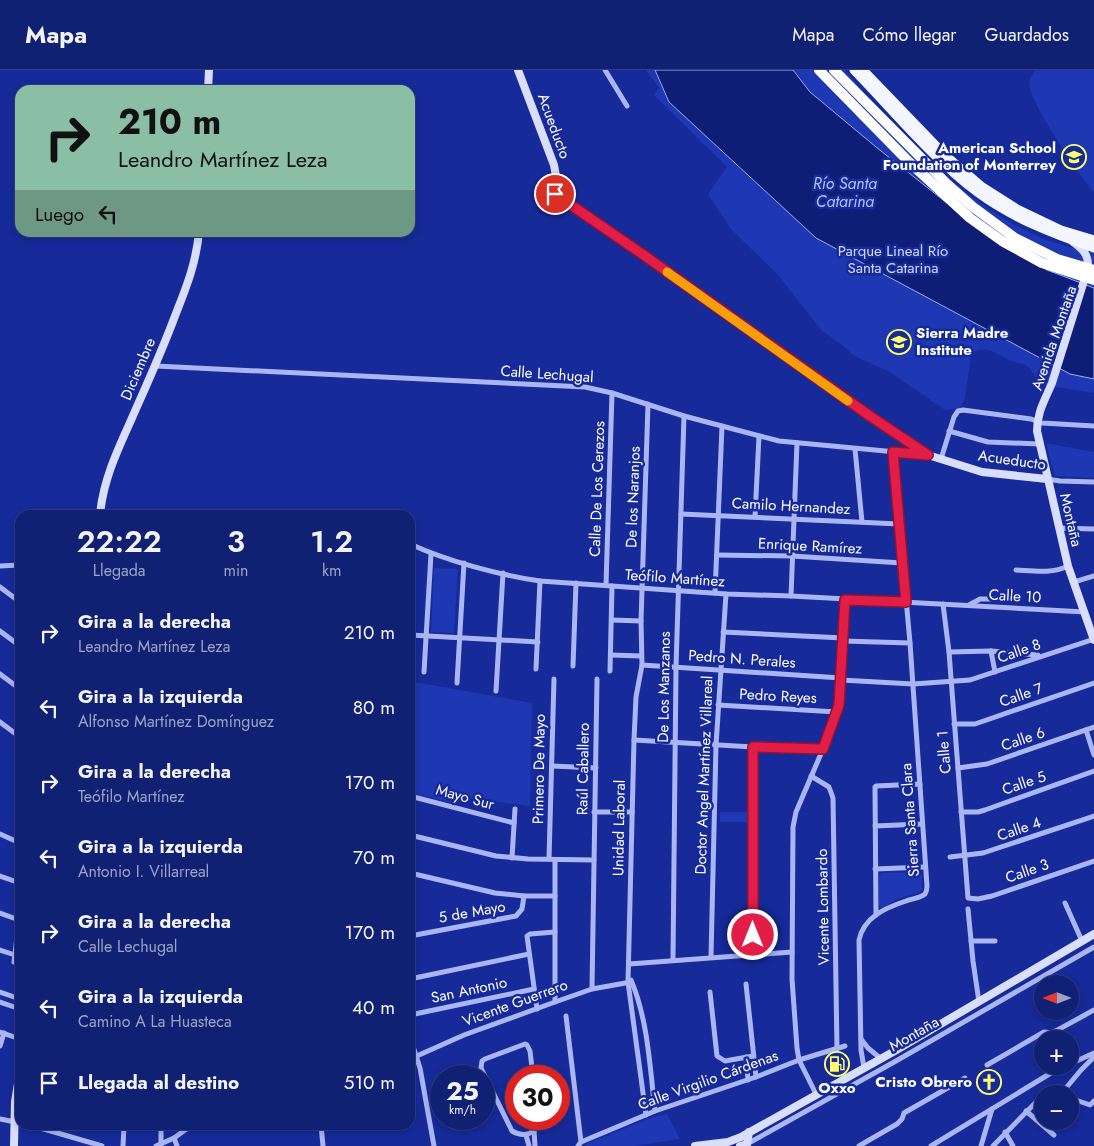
<!DOCTYPE html>
<html lang="es">
<head>
<meta charset="utf-8">
<style>
	:root { --surface:#102073; --page:#192878; --text:#f1f3f6; --muted:#9ca3c4; --line:#303e85 }
	body { margin:0; font-family:Jost,sans-serif; background:var(--page); color:var(--text); height:100vh; display:flex; flex-direction:column; font-size:19px; white-space:nowrap }
	* { box-sizing:border-box; margin:0 }
	p { font-size:16px; color:var(--muted) }
	.icon { flex:none; width:28px; height:28px; fill:none; stroke:currentColor; stroke-width:2; stroke-linecap:round; stroke-linejoin:round }
	.map { position:relative; flex:1; overflow:hidden }
	.details { position:absolute; left:15px; top:440px; width:400px; height:620px; display:flex; flex-direction:column; background:var(--surface); border-radius:15px; box-shadow:0 2px 8px #0003,0 0 0 1px var(--line) }
	.details>* { flex:none }
	.guide { position:absolute; left:15px; top:15px; width:400px; height:152px; border-radius:15px; box-shadow:0 2px 8px #0003,0 0 0 1px var(--line); background:#8abfa5; color:#111; overflow:hidden }
	.needle { width:32px; rotate:270deg }
	.tools { position:absolute; left:1034px; top:905px; display:grid; gap:10px }
	.tools a { display:grid; place-items:center; width:45px; height:45px; border-radius:50%; background:var(--surface); box-shadow:0 2px 8px #0003,0 0 0 1px var(--line); font-size:25px }
	.speed { position:absolute; left:430px; top:995px; display:flex; gap:10px; font-size:25px; font-weight:700; text-align:center }
	.speed>* { display:grid; place-content:center; width:65px; height:65px; border-radius:50%; background:var(--surface); box-shadow:0 2px 8px #0003,0 0 0 1px var(--line); line-height:1 }
	.speed small { font-size:12px; font-weight:400 }
	.speed .limit { border:8px solid #d22; background:#fff; color:#111 }
	.pin { position:absolute; display:grid; place-items:center; width:42px; height:42px; color:#fff; margin:-21px; border:2px solid #fff; border-radius:50%; box-shadow:0 1px 5px #0007 }
	.me { position:absolute; width:55px; margin:-28px; rotate:0deg; stroke-linejoin:round; filter:drop-shadow(0 0 4px #0008) }
	.turn { display:flex; align-items:center; gap:18px; height:105px; padding:0 20px; font-size:22px }
	.turn .icon { width:65px; height:65px; stroke-width:2.5 }
	.turn b { display:block; font-size:35px; line-height:42px }
	.then { display:flex; align-items:center; height:48px; padding:0 20px; background:#0003; gap:10px; font-size:19px }
	.eta { display:flex; justify-content:space-evenly; align-items:center; height:85px; text-align:center }
	.eta b { font-size:30px; font-weight:600; line-height:35px }
	ul { padding:0; list-style:none }
	li { display:flex; align-items:center; gap:15px; height:75px; padding:0 20px }
	li div { flex:1 }
	li b { display:block; font-size:19px }
	li em { font-style:normal }
	header { display:flex; align-items:center; gap:30px; box-sizing:border-box; height:70px; padding:0 25px; background:var(--surface); border-bottom:1px solid var(--line) }
	header strong { font-size:24px }
	nav { display:flex; gap:28px; margin-inline-start:auto; font-size:18px }
	.map>svg:first-child { display:block }
</style>
</head>
<body>
<header>
<strong>Mapa</strong>
<nav><a>Mapa</a><a>Cómo llegar</a><a>Guardados</a></nav>
</header>
<div class="map">
<svg width="1094" height="1076" viewBox="0 0 1094 1076">
	<rect width="100%" height="100%" fill="#162a99"/>
	<g fill="#1e37b2">
		<path d="M646,0h199c50,61 121,135 194,167 17,7 37,12 55,16v140l-52,-8c-6,-6 -9,-14 -15,-19 -4,-3 -10,-3 -15,-5 -13,-5 -28,-19 -41,-6l-6,43 -5,10 -15,2 -57,-39 -34,-15 -12,-11 -21,-15 -42,-54 -49,-48 -22,-34 19,-27 -73,-72 5,-7z"/>
		<path d="M1036,0h58v122c-13,-14 -66,-92 -65,-109 0,-5 4,-9 7,-13z"/>
		<polygon points="1046,373 1094,382 1094,408 1055,406"/>
		<polygon points="434,498 458,499 454,563 431,562"/>
		<polygon points="410,611 532,633 530,736 453,726 452,733 410,722"/>
		<rect x="720" y="742" width="30" height="10"/>
		<polygon points="918,802 922,805 922,819 920,822 899,828 882,838 879,835 879,805 882,803"/>
		<polygon points="667,1044 680,1069 634,1076 586,1076 586,1074 651,1048"/>
	</g>
	<polygon fill="#0e1d75" stroke="#9cacf4" points="655,0 793,0 810,22 876,77 981,160 1047,200 1094,218 1094,309 1070,304 816,168 669,32"/>
	<g fill="none" stroke-linecap="round" stroke-linejoin="round">
		<g stroke="#aab6f2" stroke-width="5">
			<polyline points="605,0 627,36"/>
			<polyline points="156,296 585,317 612,323 684,346 779,371 928,385"/>
			<polyline points="949,361 988,372 1039,374"/>
			<polyline points="855,379 862,452"/>
			<polyline points="941,389 954,347 958,341 963,340 1031,349 1042,353 1094,356"/>
			<polyline points="1047,409 1060,411 1094,412"/>
			<polyline points="681,444 899,454"/>
			<path d="M312,445c7,-5 19,-2 27,0"/>
			<polyline points="755,447 759,366"/>
			<polyline points="1058,458 1094,459"/>
			<path d="M410,474c37,17 89,31 130,37l186,13 65,2 294,16"/>
			<polyline points="717,485 792,486 902,493"/>
			<polyline points="0,496 20,495"/>
			<path d="M1016,500c18,1 36,4 52,-4"/>
			<polyline points="1074,512 1094,506"/>
			<polyline points="606,515 612,323"/>
			<polyline points="0,517 20,532"/>
			<polyline points="715,523 722,356"/>
			<polyline points="791,526 797,373"/>
			<polyline points="943,534 949,582 968,828 978,829 992,826 1094,791"/>
			<polyline points="969,535 980,529 1004,529"/>
			<polyline points="612,550 641,551"/>
			<polyline points="0,561 20,576"/>
			<polyline points="723,562 843,568"/>
			<polyline points="410,565 538,572"/>
			<polyline points="843,571 910,573"/>
			<polyline points="991,581 995,602"/>
			<polyline points="949,582 991,581 1038,585"/>
			<polyline points="611,585 641,586"/>
			<polyline points="642,595 841,608"/>
			<polyline points="573,596 576,513"/>
			<polyline points="536,599 540,511"/>
			<polyline points="610,601 612,516"/>
			<polyline points="424,602 431,484"/>
			<polyline points="0,604 20,619"/>
			<polyline points="841,610 913,614 970,610 1094,569"/>
			<polyline points="457,613 464,493"/>
			<polyline points="496,621 503,503"/>
			<polyline points="718,635 837,642"/>
			<polyline points="0,652 20,667"/>
			<polyline points="954,654 975,654 1094,613"/>
			<polyline points="1086,660 1094,685"/>
			<polyline points="634,670 753,677 823,679"/>
			<polyline points="753,677 753,884"/>
			<polyline points="552,696 596,698"/>
			<polyline points="958,698 987,694 1094,657"/>
			<polyline points="811,706 829,717 833,728 837,979"/>
			<polyline points="410,726 514,753"/>
			<polyline points="594,742 632,742"/>
			<polyline points="961,742 978,742 985,740 1094,701"/>
			<polyline points="875,756 922,754"/>
			<polyline points="0,764 20,773"/>
			<polyline points="410,765 496,786 528,789 594,790"/>
			<polyline points="950,787 983,783 1094,746"/>
			<polyline points="512,788 515,739"/>
			<polyline points="549,789 554,609"/>
			<polyline points="555,790 555,932"/>
			<polyline points="875,799 925,797"/>
			<polyline points="410,803 495,823 524,826 555,826"/>
			<polyline points="0,806 20,813"/>
			<polyline points="1065,833 1082,871"/>
			<polyline points="968,839 973,891 979,932"/>
			<polyline points="0,843 19,850"/>
			<polyline points="876,845 875,717 876,716 920,714"/>
			<polyline points="410,866 516,846 522,839 524,826"/>
			<polyline points="971,871 995,871"/>
			<polyline points="0,880 15,885"/>
			<polyline points="711,887 716,675 726,524"/>
			<polyline points="673,889 676,597 684,346"/>
			<polyline points="14,892 20,842"/>
			<polyline points="629,894 792,882"/>
			<polyline points="410,909 529,884"/>
			<path d="M631,910c17,40 19,88 24,131"/>
			<polyline points="746,914 756,1007"/>
			<polyline points="592,919 597,609"/>
			<polyline points="0,922 20,929"/>
			<polyline points="710,922 717,986 725,991 753,986"/>
			<polyline points="0,932 20,939"/>
			<polyline points="537,939 527,866 530,864 555,862"/>
			<polyline points="410,945 534,919"/>
			<polyline points="566,946 581,1072"/>
			<polyline points="0,962 20,969"/>
			<polyline points="410,967 420,998 434,1076"/>
			<polyline points="861,969 868,978 880,988"/>
			<polyline points="0,976 4,963"/>
			<polyline points="746,987 748,1010"/>
			<polyline points="410,989 464,965 555,932 592,919 631,912"/>
			<polyline points="1070,994 1094,983"/>
			<polyline points="987,995 1044,962 1052,963 1094,940"/>
			<path d="M864,998l-3,-18 -2,-110c5,-23 26,-32 47,-39 5,-2 15,-3 19,-7 2,-3 2,-5 2,-8l-17,-243 -17,-190"/>
			<path d="M533,1006l-3,-25 -3,-6 -2,-1 -40,15 -3,2 -1,7 31,63c12,7 26,3 27,-12"/>
			<polyline points="816,1024 799,990 797,978 792,909 793,757 796,742 823,679 839,635 845,530"/>
			<polyline points="1061,1024 1081,1000 1093,988"/>
			<polyline points="1070,1028 1090,1035 1094,1031"/>
			<polyline points="1026,1041 1054,1065"/>
			<polyline points="646,1045 628,912 634,670 636,627 642,595 641,551 648,334"/>
			<polyline points="0,1049 20,1053"/>
			<polyline points="30,1055 102,1076"/>
			<polyline points="321,1055 323,1076"/>
			<polyline points="534,1061 535,1076"/>
			<polyline points="1005,1062 1013,1076"/>
			<polyline points="526,1065 529,1076"/>
			<polyline points="174,1068 177,1076"/>
			<polyline points="747,1074 896,991 1094,877"/>
			<polyline points="161,1075 161,1055"/>
			<polyline points="123,1076 124,1055"/>
			<polyline points="156,1076 174,1068 192,1055"/>
			<polyline points="578,1076 581,1072 655,1041 756,1007 799,990 845,976"/>
			<polyline points="859,1076 897,1054 902,1049 904,1043 965,1008"/>
			<polyline points="931,1076 1051,1003 1065,996"/>
			<polyline points="981,1076 992,1039"/>
			<polyline points="993,1076 1042,1026"/>
		</g>
		<g stroke="#d8defc" stroke-width="8">
			<polyline points="518,0 554,95 557,112 555,124 642,183 870,346 928,385 982,402 1047,409"/>
			<polyline points="208,20 209,0"/>
			<path d="M1073,172c10,7 16,13 15,26l-36,115c-7,17 -15,29 -15,48l31,135 26,74"/>
			<path d="M100,445c3,-35 18,-66 32,-97 15,-34 30,-67 43,-102 11,-28 21,-52 24,-84"/>
			<polyline points="14,1076 15,1032 20,1001"/>
			<polyline points="695,1076 728,1072 741,1067 893,982 1094,864"/>
			<polyline points="740,1076 747,1074 749,1062"/>
		</g>
		<g stroke="#f4f6ff" stroke-width="9">
			<path d="M854,0c40,41 77,87 123,122 35,26 76,42 117,56"/>
			<polyline points="863,0 946,86 981,116 1017,139 1061,160 1094,170"/>
		</g>
		<g stroke="#fff" stroke-width="10">
			<polyline points="819,0 908,91 970,148 1002,171 1042,193 1094,210"/>
			<polyline points="834,0 947,114 973,137 1015,168 1057,189 1094,200"/>
		</g>
	</g>
	<g fill="none" stroke-linecap="round" stroke-linejoin="round">
		<defs>
			<polyline id="route" points="555,124 645,186 870,346 928,385 893,382 906,532 845,530 839,635 823,679 753,677 753,865"/>
		</defs>
		<use href="#route" stroke="#92132f" stroke-width="12"/>
		<use href="#route" stroke="#e11d48" stroke-width="9"/>
		<polyline stroke="#f59e0b" stroke-width="9" points="667,202 848,331"/>
	</g>
	<defs>
		<symbol id="school-ring" viewBox="-11 -11 22 22"><circle r="9.5" fill="#162a99" stroke="#fffe6a" stroke-width="1.5"/><path d="M0-5L7-2L0 1L-7-2ZM-4 1L0 2.5L4 1V4Q0 6-4 4Z" fill="#fffe6a"/></symbol>
		<symbol id="fuel-ring" viewBox="-11 -11 22 22"><circle r="9.5" fill="#162a99" stroke="#fffe6a" stroke-width="1.5"/><path d="M-5.5-6h7V0h2V4h1.3V-2.5L3-4.5l.8-.8L6-3V5H2.5V1h-1V6h-7ZM-4.2-4.7v3.2H.2V-4.7Z" fill="#fffe6a"/></symbol>
		<symbol id="church-ring" viewBox="-11 -11 22 22"><circle r="9.5" fill="#162a99" stroke="#fffe6a" stroke-width="1.5"/><path d="M-1.2-6h2.4v3.5h3.3v2.4h-3.3V6h-2.4V-.1h-3.3v-2.4h3.3Z" fill="#fffe6a"/></symbol>
	</defs>
	<g fill-rule="evenodd">
		<use href="#school-ring" x="1060" y="73" width="28" height="28"/>
		<use href="#school-ring" x="885" y="258" width="28" height="28"/>
		<use href="#fuel-ring" x="823" y="980" width="28" height="28"/>
		<use href="#church-ring" x="975" y="998" width="28" height="28"/>
	</g>
	<g text-anchor="middle" dominant-baseline="central" stroke-width="5" stroke-linejoin="round" paint-order="stroke">
		<g font-size="15" fill="#fff" stroke="#162a99">
			<text transform="translate(554 56) rotate(70)">Acueducto</text>
			<text transform="translate(1054 268) rotate(-71)">Avenida Montaña</text>
			<text transform="translate(138 299) rotate(-67)">Diciembre</text>
			<text transform="translate(547 304) rotate(4)">Calle Lechugal</text>
			<text transform="translate(1012 390) rotate(8)">Acueducto</text>
			<text transform="translate(597 419) rotate(-88)">Calle De Los Cerezos</text>
			<text transform="translate(633 427) rotate(-88)">De los Naranjos</text>
			<text transform="translate(791 436) rotate(3)">Camilo Hernandez</text>
			<text transform="translate(1071 450) rotate(77)">Montaña</text>
			<text transform="translate(810 476) rotate(3)">Enrique Ramírez</text>
			<text transform="translate(675 508) rotate(4)">Teófilo Martínez</text>
			<text transform="translate(1015 526) rotate(3)">Calle 10</text>
			<text transform="translate(1019 581) rotate(-19)">Calle 8</text>
			<text transform="translate(742 589) rotate(4)">Pedro N. Perales</text>
			<text transform="translate(664 617) rotate(-89)">De Los Manzanos</text>
			<text transform="translate(1021 625) rotate(-19)">Calle 7</text>
			<text transform="translate(778 626) rotate(3)">Pedro Reyes</text>
			<text transform="translate(1023 669) rotate(-19)">Calle 6</text>
			<text transform="translate(944 682) rotate(-95)">Calle 1</text>
			<text transform="translate(539 699) rotate(-89)">Primero De Mayo</text>
			<text transform="translate(583 699) rotate(-89)">Raúl Caballero</text>
			<text transform="translate(704 705) rotate(-88)">Doctor Angel Martínez Villareal</text>
			<text transform="translate(1024 713) rotate(-19)">Calle 5</text>
			<text transform="translate(465 727) rotate(15)">Mayo Sur</text>
			<text transform="translate(910 750) rotate(-94)">Sierra Santa Clara</text>
			<text transform="translate(619 758) rotate(-89)">Unidad Laboral</text>
			<text transform="translate(1019 759) rotate(-19)">Calle 4</text>
			<text transform="translate(1027 801) rotate(-19)">Calle 3</text>
			<text transform="translate(823 837) rotate(-91)">Vicente Lombardo</text>
			<text transform="translate(472 842) rotate(-10)">5 de Mayo</text>
			<text transform="translate(469 920) rotate(-12)">San Antonio</text>
			<text transform="translate(515 933) rotate(-20)">Vicente Guerrero</text>
			<text transform="translate(914 964) rotate(-30)">Montaña</text>
			<text transform="translate(708 1010) rotate(-20)">Calle Virgilio Cárdenas</text>
		</g>
		<g font-size="15" font-weight="bold" fill="#fff" stroke="#162a99" text-anchor="end">
			<text x="1056" y="78">American School<tspan x="1056" dy="17">Foundation of Monterrey</tspan></text>
			<text x="916" y="263" text-anchor="start">Sierra Madre<tspan x="916" dy="17">Institute</tspan></text>
			<text x="972" y="1012">Cristo Obrero</text>
			<text x="837" y="1018" text-anchor="middle">Oxxo</text>
		</g>
		<g font-size="15" fill="#d1d9fc" stroke="#162a99">
			<text x="893" y="181">Parque Lineal Río<tspan x="893" dy="17">Santa Catarina</tspan></text>
		</g>
		<g font-size="16" font-style="italic" fill="#b6c2f8" stroke="#162a99">
			<text x="845" y="113">Río Santa<tspan x="845" dy="18">Catarina</tspan></text>
		</g>
	</g>
</svg>
<div class="tools">
<a><svg class="needle" viewBox="-14 -14 28 28"><path d="M0-13l5 13h-10z" fill="#e53935"/><path d="M0 13l5-13h-10z" fill="#9ca3c4"/></svg></a>
<a>+</a>
<a>−</a>
</div>
<div class="speed"><div>25<small>km/h</small></div><div class="limit">30</div></div>
<div class="pin" style="left:555px;top:124px;background:#d93025"><svg class="icon" aria-label="arrive" viewBox="0 0 24 24"><path d="M6 21V4h12l-3 4 3 4H6"/></svg></div>
<svg class="me" style="left:753px;top:865px" viewBox="-20 -20 40 40"><circle r="17" fill="#e11d48" stroke="#fff" stroke-width="3"/><path d="M0-11L8 9 0 5-8 9z" fill="#fff"/></svg>
<div class="guide">
<div class="turn"><svg class="icon" aria-label="right" viewBox="0 0 24 24"><path d="M7 20v-9h11M14 6l5 5-5 5"/></svg><div><b>210 m</b>Leandro Martínez Leza</div></div>
<div class="then">Luego<svg class="icon" aria-label="left" viewBox="0 0 24 24"><path d="M17 20v-9H6M10 6l-5 5 5 5"/></svg></div>
</div>
<section class="details">
<div class="eta">
<div><b>22:22</b><p>Llegada</p></div>
<div><b>3</b><p>min</p></div>
<div><b>1.2</b><p>km</p></div>
</div>
<ul>
<li><svg class="icon" aria-label="right" viewBox="0 0 24 24"><path d="M7 20v-9h11M14 6l5 5-5 5"/></svg><div><b>Gira a la derecha</b><p>Leandro Martínez Leza</p></div><em>210 m</em></li>
<li><svg class="icon" aria-label="left" viewBox="0 0 24 24"><path d="M17 20v-9H6M10 6l-5 5 5 5"/></svg><div><b>Gira a la izquierda</b><p>Alfonso Martínez Domínguez</p></div><em>80 m</em></li>
<li><svg class="icon" aria-label="right" viewBox="0 0 24 24"><path d="M7 20v-9h11M14 6l5 5-5 5"/></svg><div><b>Gira a la derecha</b><p>Teófilo Martínez</p></div><em>170 m</em></li>
<li><svg class="icon" aria-label="left" viewBox="0 0 24 24"><path d="M17 20v-9H6M10 6l-5 5 5 5"/></svg><div><b>Gira a la izquierda</b><p>Antonio I. Villarreal</p></div><em>70 m</em></li>
<li><svg class="icon" aria-label="right" viewBox="0 0 24 24"><path d="M7 20v-9h11M14 6l5 5-5 5"/></svg><div><b>Gira a la derecha</b><p>Calle Lechugal</p></div><em>170 m</em></li>
<li><svg class="icon" aria-label="left" viewBox="0 0 24 24"><path d="M17 20v-9H6M10 6l-5 5 5 5"/></svg><div><b>Gira a la izquierda</b><p>Camino A La Huasteca</p></div><em>40 m</em></li>
<li><svg class="icon" aria-label="arrive" viewBox="0 0 24 24"><path d="M6 21V4h12l-3 4 3 4H6"/></svg><div><b>Llegada al destino</b></div><em>510 m</em></li>
</ul>
</section>
</div>
</body>
</html>
